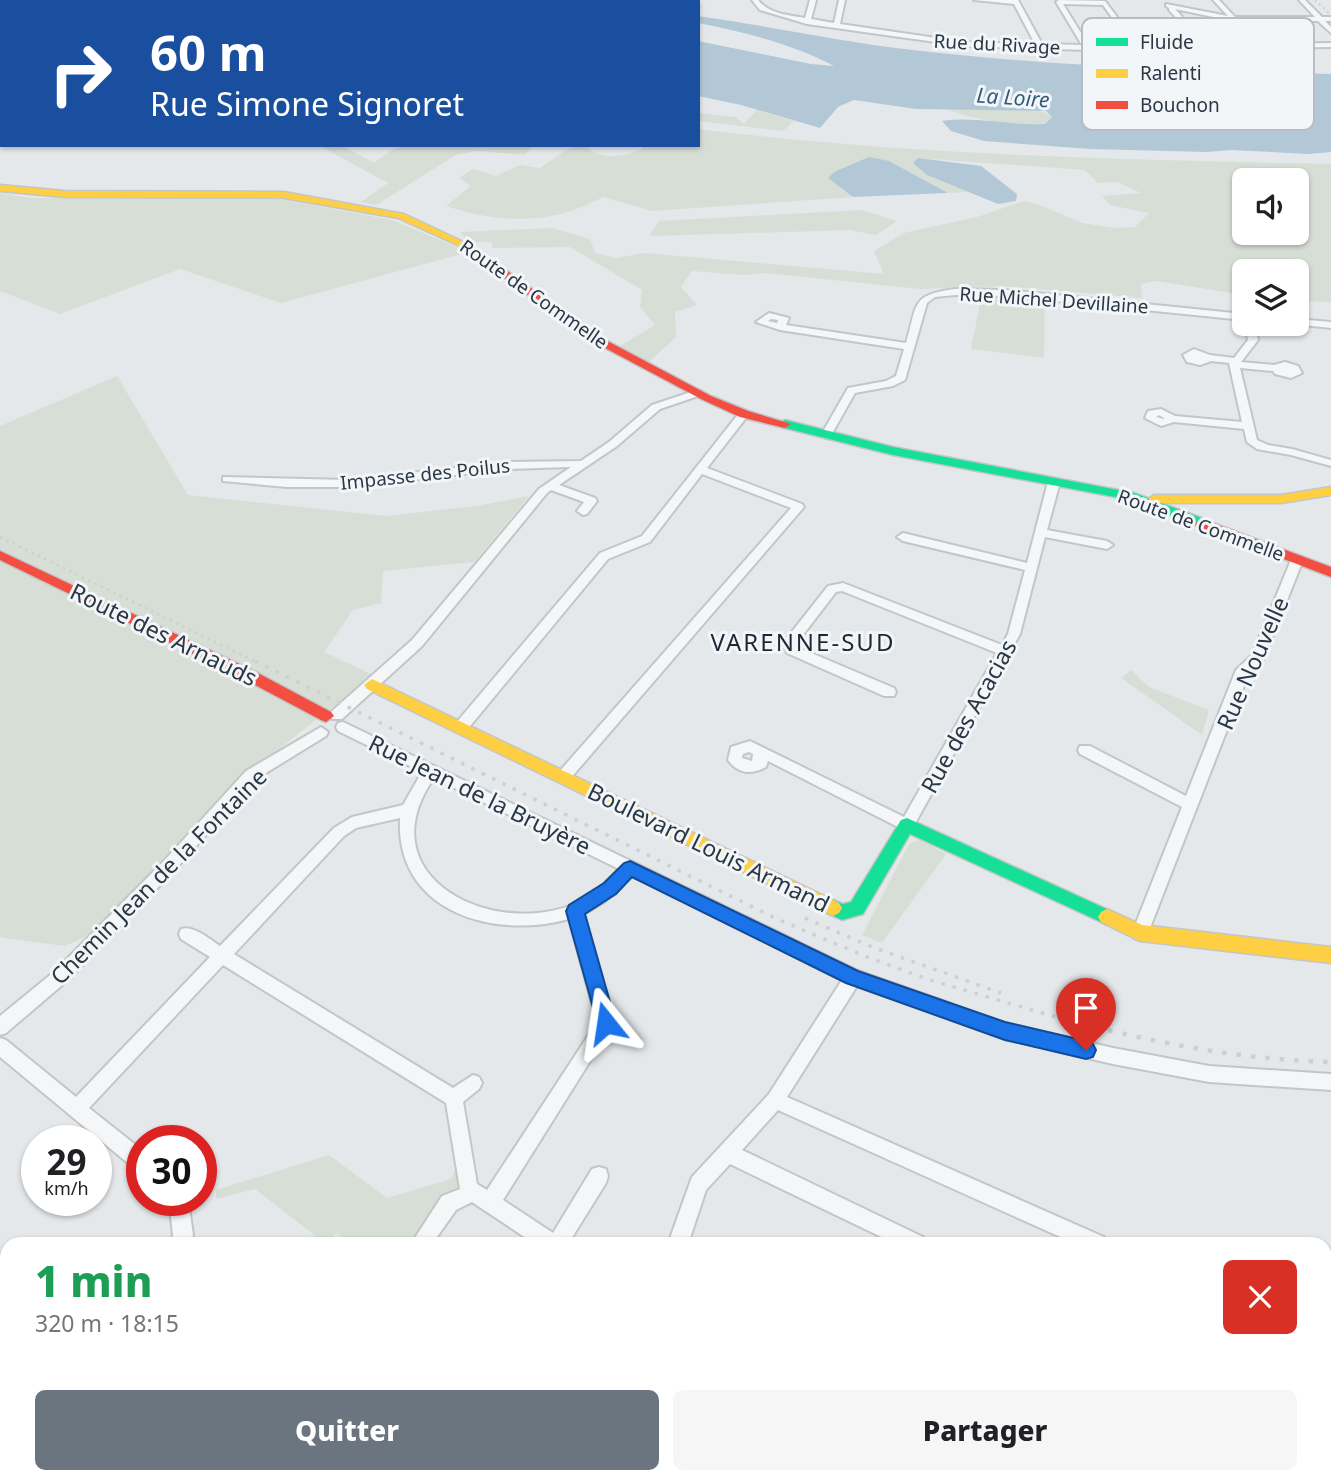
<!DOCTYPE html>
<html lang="fr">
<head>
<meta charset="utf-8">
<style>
	:root { --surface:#fff; --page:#f6f6f6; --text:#202124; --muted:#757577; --accent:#6b757f }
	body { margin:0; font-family:"Noto Sans",sans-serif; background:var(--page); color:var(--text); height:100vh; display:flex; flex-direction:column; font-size:26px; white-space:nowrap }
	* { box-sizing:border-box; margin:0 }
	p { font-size:23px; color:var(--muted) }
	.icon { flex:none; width:38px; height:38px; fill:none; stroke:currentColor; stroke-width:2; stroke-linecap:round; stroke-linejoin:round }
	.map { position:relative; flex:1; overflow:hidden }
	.side { position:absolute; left:0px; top:1237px; width:1332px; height:247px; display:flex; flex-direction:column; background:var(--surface); border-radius:21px 21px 0 0; box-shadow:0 2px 5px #0004 }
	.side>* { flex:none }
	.top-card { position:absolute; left:0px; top:0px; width:700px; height:147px; box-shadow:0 2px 5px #0004; background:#1a4fa0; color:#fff; overflow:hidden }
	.buttons { position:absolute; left:1232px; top:168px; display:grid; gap:14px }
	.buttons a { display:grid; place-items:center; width:77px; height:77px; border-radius:10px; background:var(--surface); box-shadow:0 2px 5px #0004; font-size:35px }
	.speed { position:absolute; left:21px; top:1125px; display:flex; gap:14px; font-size:35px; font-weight:700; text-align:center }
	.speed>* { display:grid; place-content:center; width:91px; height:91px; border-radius:50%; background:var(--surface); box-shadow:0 2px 5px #0004; line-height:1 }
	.speed small { font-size:18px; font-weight:400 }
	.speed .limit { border:10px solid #d22; background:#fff; color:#111 }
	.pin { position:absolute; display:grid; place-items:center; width:60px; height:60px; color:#fff; margin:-72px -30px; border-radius:50% 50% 50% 0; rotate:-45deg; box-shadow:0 0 7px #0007 }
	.pin .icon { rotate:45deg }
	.me { position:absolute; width:77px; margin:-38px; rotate:345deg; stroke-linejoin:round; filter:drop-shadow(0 0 5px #0008) }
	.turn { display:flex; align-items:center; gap:24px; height:147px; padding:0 35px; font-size:32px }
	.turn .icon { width:91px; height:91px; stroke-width:2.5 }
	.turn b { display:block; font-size:49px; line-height:60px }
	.round { display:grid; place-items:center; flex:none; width:74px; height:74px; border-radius:10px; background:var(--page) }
	.summary { display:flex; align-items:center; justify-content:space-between; height:119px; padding:0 35px }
	h1 { font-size:42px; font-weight:800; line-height:52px; color:#1e9e55 }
	.cta { display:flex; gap:14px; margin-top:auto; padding:14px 35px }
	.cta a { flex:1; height:80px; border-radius:10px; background:var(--accent); color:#fff; font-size:28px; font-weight:800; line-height:80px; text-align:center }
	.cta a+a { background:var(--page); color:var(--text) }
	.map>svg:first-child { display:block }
</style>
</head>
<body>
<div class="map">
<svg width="1331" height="1483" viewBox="0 0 1331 1483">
	<rect width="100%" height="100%" fill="#e5e8ea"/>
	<g fill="#d7ded5" fill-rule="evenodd">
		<path d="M947,109c23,0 89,-6 105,8l-7,7c-33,1 -68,-2 -98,-15z"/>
		<polygon points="757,110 794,121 783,131 698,121 698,113 735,117 744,124"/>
		<path d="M698,129c210,26 422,31 633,35v138l-34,-1v-30h-53v24l-87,-14 -16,3 1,14 -142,-12 -79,3 -156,-16 -21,2 -52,-4 -11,16 16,18 -22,7 1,25 -27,25 -32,-14 38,-23 -15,-18 2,-17 -72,-43 -78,1v-6h-25l-6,-10 92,-4 37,11 5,14 21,5 29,-5 239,21 -10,-23 30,-18 73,-16 47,-16 16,4 42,18 33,5 20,-1 14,-14 -39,-8 -8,-9 39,-3 -24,-11 -19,1 -13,-13 -167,-12 9,17 42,17 -21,1 -59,-32 -31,1 -24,10 -6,6 25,19 -201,14 -49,-14c-50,28 -103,27 -157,9l25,-20 -12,-8 14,-9 23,7 24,-11 20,3c14,-9 27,-22 45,-23 15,17 37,11 56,5l2,-5h55zM1244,180h53v53h-53z"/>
		<polygon points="318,145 341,145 374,163 392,150 408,145 535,145 524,155 476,151 456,155 376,205 361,202 388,183"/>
		<polygon points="0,193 31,198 285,200 392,220 469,252 281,303 180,269 60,314 0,291"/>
		<polygon points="862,210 897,221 876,235 850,230 649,236 659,221"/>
		<polygon points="982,294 1045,301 1044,358 971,349"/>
		<polygon points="117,376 188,495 386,516 477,506 529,496 474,562 383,571 381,603 353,610 324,652 373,675 241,779 100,930 65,946 4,938 0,937 0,426"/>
		<polygon points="1131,670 1149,687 1209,710 1202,735 1121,678"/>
		<polygon points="920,840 946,854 882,943 862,935 909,844"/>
		<polygon points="329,1155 387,1198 451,1179 455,1171 460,1193 447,1199 416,1244 351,1244 336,1233 326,1244 255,1189 216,1199 216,1190"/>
	</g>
	<g fill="#b3c8d6">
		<polygon points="194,0 590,0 602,2 198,2"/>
		<path d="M698,16c72,10 143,26 215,34 139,16 278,21 418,24v78l-22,2 -78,-4 -24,2 -117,-3 -106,-8 -33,-10 -9,-10c35,-5 68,5 103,3l7,-7 -6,-6 -130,-2 -62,-9 -16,7 -18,21 -79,-23 -43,-9v-55l113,23 23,2c-41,-22 -90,-34 -136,-43z"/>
		<polygon points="869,157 889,161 948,193 853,197 828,178 834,172"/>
		<polygon points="918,158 981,166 1017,194 1016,201 998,204 927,175 913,163"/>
	</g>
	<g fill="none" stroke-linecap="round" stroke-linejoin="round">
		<defs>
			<g id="street">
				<path d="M752,0h6c11,14 30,15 47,18l5,-18h6l-5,19 23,4 5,-23h6l-5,24 124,18 71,2 -21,-40 -40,-4h44l24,44 40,1 -26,-43 3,-2 46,1 34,45 62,-1 -32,-35v-2l-3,-2v-2l62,12 -15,-16h6l16,17h80l-16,-17h6l17,17h9v4h-6l6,6v6l-13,-12 -90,-1 -53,-11 33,36 123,-2v4l-244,3 -123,-4 -157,-22 -47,-14zM1063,4l40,1 29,41h-43z"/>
				<path d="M955,289l50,1 239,24v6l-239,-24 -50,-1 -20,2 -8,6 -22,77 -12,6 -38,7 -25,44 -4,1 -5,-3 27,-47 38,-7 10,-5 8,-27 -124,-19 -24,-8 13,-9 20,5 -3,7 120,18c12,-39 4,-48 49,-54zM771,319l7,1 -1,3 -9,-2z"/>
				<polygon points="1297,319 1331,322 1331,328 1294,324 1297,324"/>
				<path d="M1245,324h10l3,16 -17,22 33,3 11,-3 13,4 4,7 -11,5 -16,-4 -2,-3 -33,-3 17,72 11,5 24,4 39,11v6l-40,-11 -34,-6 -10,-7 -3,-13 -70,-7 -13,4 -16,-8 3,-7 13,-2 14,7 67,6 -13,-59 -18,-2 -11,4 -13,-3 -4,-7 11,-6 16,6 24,3 14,-18zM1159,415l5,3v1l-8,-2z"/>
				<polygon points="697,390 701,391 701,395 660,409 617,446 559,485 595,498 597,501 587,514 583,515 577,511 584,502 551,490 547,493 422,646 342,719 332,719 330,715 332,711 412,640 539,489 571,467 509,469 348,487 287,487 223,481 223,477 348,480 509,462 581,461 609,442 652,405"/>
				<polygon points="744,411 749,414 707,468 802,504 804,507 569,780 559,780 557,776 559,772 791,508 702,474 650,542 608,559 466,731 456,731 454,727 456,723 600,553 642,536 740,412"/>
				<path d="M1054,479l6,3 -13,48 60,11 6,4 -6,4 -62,-12 -25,97 -108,195 -5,2 -5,-2 -134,-68 -2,6c-14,8 -28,7 -38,-7l3,-13 19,-6 154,76 93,-164 -155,-62 -6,1 -40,52 1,3 97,41 2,4 -2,4h-10l-97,-43 -4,-10 45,-57 15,-3 159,62 6,-11 17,-64 -122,-29 -6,-4 6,-4 124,30 21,-81zM749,752l4,2 -1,7 -10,-3 1,-4z"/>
				<polygon points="1297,556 1303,560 1264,658 1249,673 1148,933 1146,938 1140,940 1134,938 1132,933 1182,807 1080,754 1078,750 1080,746 1090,746 1186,796 1236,670 1252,655 1291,560"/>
				<path d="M343,722l515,249 147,52 108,25 96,18 122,8v16l-122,-8 -96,-18 -108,-25 -148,-53 -70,111 317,140 3,7h-31l-298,-134 -36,40 181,87 3,7h-30l-166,-80 -24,26 -18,54h-20l24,-67 77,-83 73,-114 -210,-104 -28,26 -20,12 30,109 -111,177 50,33 39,-64 7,-2 7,2 2,7 -2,7 -38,61h-33l-63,-42 -16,8 -24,34h-21l31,-48 18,-7 -14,-86 -223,-138 -134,143 53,42v21l-7,-2 -135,-112v-19l6,2 70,57 134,-140 -29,-18 -2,-5 2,-5c13,-4 28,10 39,17l114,-118 18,-11 51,-12 19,-33 -84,-41 -2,-4 2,-4zM434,778l185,91c-13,13 -26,26 -42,34 -85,37 -212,-27 -143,-125zM400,818c-5,94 94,122 169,101l28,103 -110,168 -10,-6 -14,-82 16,-13 3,-6 -3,-6 -6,-2 -20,13 -219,-134 110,-118 12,-8z"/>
				<polygon points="321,727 328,732 326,736 256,779 173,872 67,981 6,1033 0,1035 0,1016 55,971 163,862 246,771"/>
				<polygon points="169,1200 188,1200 193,1235 191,1244 171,1244 173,1235"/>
				<polygon points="1325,1334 1331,1336 1331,1357 1325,1355"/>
				<polygon points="0,1357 7,1360 7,1384 0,1381"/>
				<polygon points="0,1385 7,1387 7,1412 0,1410"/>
				<polygon points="1325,1428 1331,1431 1331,1453 1325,1450"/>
				<polygon points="73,1477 98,1477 101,1483 76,1483"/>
				<polygon points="102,1477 127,1477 130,1483 105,1483"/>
				<polygon points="436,1477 462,1477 465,1483 439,1483"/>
				<polygon points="577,1477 599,1477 597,1483 575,1483"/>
				<polygon points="956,1477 986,1477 989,1483 959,1483"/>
			</g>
			<g id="fast">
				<polygon points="785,420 893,447 1134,493 1207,520 1209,523 1202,527 1197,526 1131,500 893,455 781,427 779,424"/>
				<polygon points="907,818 1113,912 1116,917 1113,922 1107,925 1101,922 910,834 863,914 842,920 827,913 824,908 827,903 833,900 843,904 851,902 901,820"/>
			</g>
			<g id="slow">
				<polygon points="0,185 65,191 284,192 404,214 470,245 462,247 398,218 284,198 65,197 0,191"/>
				<polygon points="1331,487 1331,495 1281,503 1154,503 1148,499 1154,495 1281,495"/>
				<polygon points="372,679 839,903 842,908 839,913 833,916 827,913 367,689 364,685"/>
				<polygon points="1107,909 1142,925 1331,947 1331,963 1140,941 1101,922 1098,917 1101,912"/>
			</g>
			<g id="jam">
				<polygon points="462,243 468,243 598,336 711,396 748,411 791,424 785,428 740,417 703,400 590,340 462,247"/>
				<polygon points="1202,519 1331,567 1331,577 1197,526 1195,523"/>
				<polygon points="0,551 252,670 331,712 334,716 326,722 321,720 242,678 0,560"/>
			</g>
		</defs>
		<use href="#street" stroke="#c3c6c8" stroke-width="4"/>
		<use href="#fast" stroke="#c3c6c8" stroke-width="3"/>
		<use href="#slow" stroke="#c3c6c8" stroke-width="3"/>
		<use href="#jam" stroke="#c3c6c8" stroke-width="3"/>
		<use href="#street" fill="#f4f6f7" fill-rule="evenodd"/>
		<use href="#fast" fill="#16e098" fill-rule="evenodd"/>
		<use href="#slow" fill="#ffcf43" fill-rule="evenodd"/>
		<use href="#jam" fill="#f24e42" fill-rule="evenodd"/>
		<polyline stroke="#cdd0d2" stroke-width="2" stroke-dasharray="2 3.5" stroke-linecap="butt" points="1315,0 1331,15"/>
		<polyline stroke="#cdd0d2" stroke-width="2.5" stroke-dasharray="2.5 4.5" stroke-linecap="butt" points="0,537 258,663"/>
		<g stroke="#cdd0d2" stroke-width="3.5" stroke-dasharray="3.5 8" stroke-linecap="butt">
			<polyline points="255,661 777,919 867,957 930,980 1073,1022"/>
			<polyline points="805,918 872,947 1001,993"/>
		</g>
		<path stroke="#cdd0d2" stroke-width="4.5" stroke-dasharray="4.5 10" stroke-linecap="butt" d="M1066,1020c87,22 175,40 265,42"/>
	</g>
	<polygon fill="#1a73e8" stroke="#114b97" stroke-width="2" points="630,861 858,971 1005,1022 1086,1041 1093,1044 1096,1050 1093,1057 1086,1059 1005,1040 846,983 632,877 616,894 585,914 616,1023 613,1029 606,1032 599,1029 566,911 569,905 604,883 624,863"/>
	<g text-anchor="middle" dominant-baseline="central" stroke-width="6" stroke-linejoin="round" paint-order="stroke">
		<g font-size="19" fill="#2a3745" stroke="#f3f6f9">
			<text transform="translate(997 44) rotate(3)">Rue du Rivage</text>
			<text transform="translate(534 294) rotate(35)">Route de Commelle</text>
			<text transform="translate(1054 300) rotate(4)">Rue Michel Devillaine</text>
			<text transform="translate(425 474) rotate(-6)">Impasse des Poilus</text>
			<text transform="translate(1201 525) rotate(20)">Route de Commelle</text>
		</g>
		<g font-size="21" font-style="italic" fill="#325b7b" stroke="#f3f6f9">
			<text transform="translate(1013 97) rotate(4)">La Loire</text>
		</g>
		<g font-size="23" fill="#2a3745" stroke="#f3f6f9">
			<text transform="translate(164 634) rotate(26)">Route des Arnauds</text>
			<text transform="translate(1252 663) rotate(-66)">Rue Nouvelle</text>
			<text transform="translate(968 716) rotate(-61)">Rue des Acacias</text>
			<text transform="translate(480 794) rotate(26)">Rue Jean de la Bruyère</text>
			<text transform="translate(709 847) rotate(26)">Boulevard Louis Armand</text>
			<text transform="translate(158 876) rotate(-45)">Chemin Jean de la Fontaine</text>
		</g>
		<g font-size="24" letter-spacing="2" fill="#1c2836" stroke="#f3f6f9">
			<text x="803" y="641">VARENNE-SUD</text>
		</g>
	</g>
	<rect x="1082" y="18" width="232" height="112" rx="10" fill="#f3f6f9" stroke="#b7bdc3" stroke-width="2"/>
	<rect x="1096" y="38" width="32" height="8" fill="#16e098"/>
	<rect x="1096" y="69" width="32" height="9" fill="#ffcf43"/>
	<rect x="1096" y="101" width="32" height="8" fill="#f24e42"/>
	<g font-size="19" fill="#2a3745">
		<text x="1140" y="49">Fluide</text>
		<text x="1140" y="80">Ralenti</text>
		<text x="1140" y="112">Bouchon</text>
	</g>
</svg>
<div class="buttons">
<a><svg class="icon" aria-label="sound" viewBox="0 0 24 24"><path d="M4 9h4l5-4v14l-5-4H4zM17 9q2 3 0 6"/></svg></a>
<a><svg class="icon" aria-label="layers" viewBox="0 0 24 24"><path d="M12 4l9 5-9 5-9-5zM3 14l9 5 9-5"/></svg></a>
</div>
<div class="speed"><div>29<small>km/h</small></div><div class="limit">30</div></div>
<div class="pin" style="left:1086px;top:1050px;background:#d93025"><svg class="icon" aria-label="arrive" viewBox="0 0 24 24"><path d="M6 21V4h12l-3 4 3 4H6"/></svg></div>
<svg class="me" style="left:606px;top:1023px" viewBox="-20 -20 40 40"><path d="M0-17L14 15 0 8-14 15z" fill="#1a73e8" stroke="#fff" stroke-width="4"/></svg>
<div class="top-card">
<div class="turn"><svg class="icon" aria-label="right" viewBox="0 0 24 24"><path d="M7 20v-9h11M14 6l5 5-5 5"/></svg><div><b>60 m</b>Rue Simone Signoret</div></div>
</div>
<section class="side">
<div class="summary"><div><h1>1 min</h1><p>320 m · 18:15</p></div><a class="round" style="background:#d93025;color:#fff"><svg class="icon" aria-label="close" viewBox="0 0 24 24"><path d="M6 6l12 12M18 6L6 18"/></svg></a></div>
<div class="cta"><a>Quitter</a><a>Partager</a></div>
</section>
</div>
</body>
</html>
